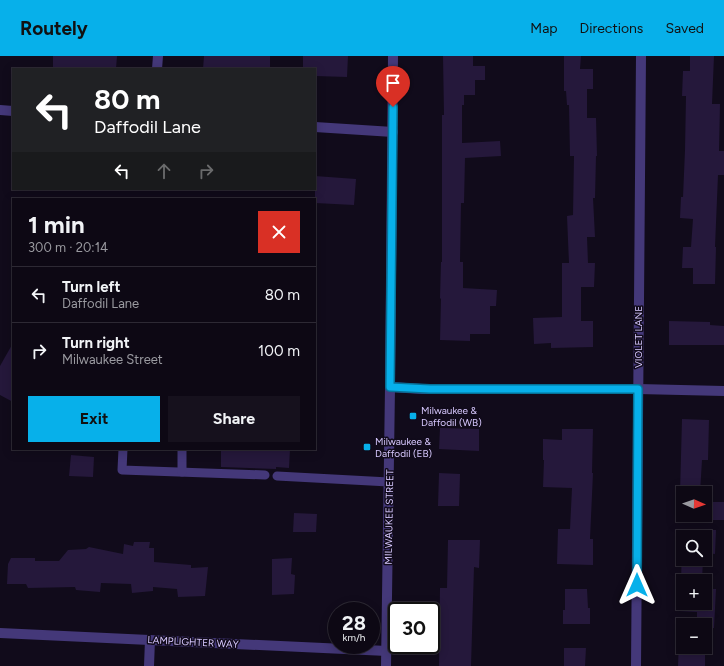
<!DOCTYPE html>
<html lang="en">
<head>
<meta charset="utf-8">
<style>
	:root { --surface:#0d0814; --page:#16111d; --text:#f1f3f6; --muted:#9a9aa0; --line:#2d2934; --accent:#07b0ea }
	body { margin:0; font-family:Figtree,sans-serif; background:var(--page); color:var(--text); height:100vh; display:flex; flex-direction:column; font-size:15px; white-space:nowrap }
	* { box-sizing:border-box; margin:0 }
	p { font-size:13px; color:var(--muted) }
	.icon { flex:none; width:22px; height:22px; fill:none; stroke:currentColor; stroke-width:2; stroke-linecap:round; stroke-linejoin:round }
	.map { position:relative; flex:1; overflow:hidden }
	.sheet { position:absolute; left:12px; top:142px; width:304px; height:252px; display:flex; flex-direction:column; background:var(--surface); border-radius:0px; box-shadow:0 2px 10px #0003,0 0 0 1px var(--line) }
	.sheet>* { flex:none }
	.hud { position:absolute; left:12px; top:12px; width:304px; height:122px; border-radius:0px; box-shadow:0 2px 10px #0003,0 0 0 1px var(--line); background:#202124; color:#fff; overflow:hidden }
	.needle { width:26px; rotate:92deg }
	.buttons { position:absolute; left:676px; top:430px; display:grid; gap:8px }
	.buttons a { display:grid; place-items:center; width:36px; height:36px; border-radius:0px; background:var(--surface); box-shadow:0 2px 10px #0003,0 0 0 1px var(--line); font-size:20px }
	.speed { position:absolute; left:328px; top:546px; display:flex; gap:8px; font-size:20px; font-weight:700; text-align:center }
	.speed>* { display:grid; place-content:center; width:52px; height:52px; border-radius:50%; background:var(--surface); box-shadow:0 2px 10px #0003,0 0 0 1px var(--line); line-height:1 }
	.speed small { font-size:10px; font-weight:400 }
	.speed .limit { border:2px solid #111; border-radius:6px; background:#fff; color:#111 }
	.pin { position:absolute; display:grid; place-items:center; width:34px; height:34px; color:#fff; margin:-41px -17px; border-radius:50% 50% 50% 0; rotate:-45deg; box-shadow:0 0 4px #0007 }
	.pin .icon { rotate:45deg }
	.me { position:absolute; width:44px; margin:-22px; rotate:0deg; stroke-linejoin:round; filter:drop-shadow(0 0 3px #0008) }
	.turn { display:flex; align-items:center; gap:14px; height:84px; padding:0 16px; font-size:18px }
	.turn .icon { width:52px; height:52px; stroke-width:2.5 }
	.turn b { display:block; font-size:28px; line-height:34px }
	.lanes { display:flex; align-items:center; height:38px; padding:0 16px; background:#0003; justify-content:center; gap:20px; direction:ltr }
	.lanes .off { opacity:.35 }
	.round { display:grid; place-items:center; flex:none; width:42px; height:42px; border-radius:0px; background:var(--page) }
	.head { display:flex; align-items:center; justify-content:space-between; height:68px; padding:0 16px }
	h1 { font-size:24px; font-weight:700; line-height:30px }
	.action { display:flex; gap:8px; margin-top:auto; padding:8px 16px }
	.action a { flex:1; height:46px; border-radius:0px; background:var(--accent); color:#111; font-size:16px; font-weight:700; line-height:46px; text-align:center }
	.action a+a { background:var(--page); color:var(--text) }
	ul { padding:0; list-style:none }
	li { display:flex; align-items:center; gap:12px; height:56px; padding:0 16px; border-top:1px solid var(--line) }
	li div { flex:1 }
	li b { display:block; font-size:15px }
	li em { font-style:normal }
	header { display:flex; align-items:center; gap:24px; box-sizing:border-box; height:56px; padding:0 20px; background:var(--accent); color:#111 }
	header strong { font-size:19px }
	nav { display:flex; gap:22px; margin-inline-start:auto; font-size:14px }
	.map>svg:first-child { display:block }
</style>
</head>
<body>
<header>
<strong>Routely</strong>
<nav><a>Map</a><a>Directions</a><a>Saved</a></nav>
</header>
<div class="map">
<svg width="724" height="610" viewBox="0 0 724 610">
	<rect width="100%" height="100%" fill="#110b1b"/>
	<g fill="#25183b">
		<polygon points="53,0 117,0 116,13 53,11"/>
		<polygon points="204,0 270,0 270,13 203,13"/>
		<polygon points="303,0 348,0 347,21 315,20 315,13 303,13"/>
		<polygon points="443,0 473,0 473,10 485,10 485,24 475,24 475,39 464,39 464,49 462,49 462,87 500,85 501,100 465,102 464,147 461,147 460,206 463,206 463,232 497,234 496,250 490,250 490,278 470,278 470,285 440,284 441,243 440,242 441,206 442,206 442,59 444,59"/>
		<polygon points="564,0 581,0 580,13 593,13 593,33 587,33 587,62 596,62 597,100 596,100 595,142 593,142 595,181 587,181 588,207 595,207 594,231 581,231 581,265 593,265 593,291 551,292 551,287 534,288 533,262 562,261 562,207 569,207 567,160 573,159 574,100 570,100 569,49 567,49 566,35 564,35"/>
		<polygon points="690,0 714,0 712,48 720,48 719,95 724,95 724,119 718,119 715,191 716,191 715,228 693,228 693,212 682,212 683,191 691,191 693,163 680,162 681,141 683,141 685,94 686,40 682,40 683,15 690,15"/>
		<polygon points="315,120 356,123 354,149 315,147"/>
		<polygon points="669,265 710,266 710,269 724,270 724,289 669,289"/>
		<polygon points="13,287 13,346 0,339 0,310"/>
		<polygon points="682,363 709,364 708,404 702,404 700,437 680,437"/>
		<polygon points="440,372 479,373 479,395 439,393"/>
		<polygon points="562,373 593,373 592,417 593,417 590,483 593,483 593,509 557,508 558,473 570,473 572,432 543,431 544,404 543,404 543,383 562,384"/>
		<polygon points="221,393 290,393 289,412 276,411 276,413 221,411"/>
		<polygon points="71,399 94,401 93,421 69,420"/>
		<polygon points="439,417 460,418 459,450 438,450"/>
		<rect x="709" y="446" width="15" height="18"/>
		<polygon points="294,457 317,458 316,476 293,476"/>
		<polygon points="682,473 716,474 715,498 705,497 705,481 683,481 683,503 703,503 702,525 683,525 683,547 705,547 705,533 716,533 714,572 705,572 705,569 697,569 697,556 679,555 680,533 681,533"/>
		<polygon points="448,484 480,484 479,512 474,511 471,610 439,610 440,532 447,532"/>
		<polygon points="134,486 150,486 149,492 154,492 154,506 191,509 191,512 208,511 205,540 178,541 177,533 153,531 153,535 132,537 131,528 101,527 100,536 76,534 75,531 28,532 26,528 7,528 8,508 11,502 35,502 35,505 59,505 68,494 86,493 89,491 123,498 124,488 133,490"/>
		<polygon points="292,502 291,518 295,519 294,538 272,539 272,503"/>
		<polygon points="565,533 587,533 588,552 590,552 590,568 563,568 563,554 565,554"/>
		<polygon points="679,584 683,584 683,591 705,591 705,585 705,610 678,610"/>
		<polygon points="564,592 586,592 585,610 564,610"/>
	</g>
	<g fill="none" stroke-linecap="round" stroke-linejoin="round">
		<g stroke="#443879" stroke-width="9">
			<polyline points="123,393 122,414 265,419"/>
			<polyline points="182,416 182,393"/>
			<polyline points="277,420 389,426"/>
		</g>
		<g stroke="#443879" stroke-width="10">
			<polyline points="157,13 158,0"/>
			<polyline points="0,54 13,55"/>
			<polyline points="315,71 393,76"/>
			<polyline points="390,331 422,333 638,333 724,335"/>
			<polyline points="0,577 387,595"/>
			<polyline points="149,610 150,584"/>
			<polyline points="636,610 641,0"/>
		</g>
		<polyline stroke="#443879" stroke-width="10" points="386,610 390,331 393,0"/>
	</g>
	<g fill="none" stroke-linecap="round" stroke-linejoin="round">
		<defs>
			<polyline id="route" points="393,51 390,331 430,333 638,333 637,529"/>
		</defs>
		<use href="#route" stroke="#057298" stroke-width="10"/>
		<use href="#route" stroke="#07b0ea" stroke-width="7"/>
	</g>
	<g fill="#07b0ea" stroke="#110b1b" stroke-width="1.5">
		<rect x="409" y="356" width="8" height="8" rx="2"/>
		<rect x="363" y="387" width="8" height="8" rx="2"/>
	</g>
	<g text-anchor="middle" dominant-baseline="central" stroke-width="3" stroke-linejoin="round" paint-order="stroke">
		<g font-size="10" fill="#d6c7fd" stroke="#110b1b">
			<text transform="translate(638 281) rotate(-90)">VIOLET LANE</text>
			<text transform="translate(389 461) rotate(-89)">MILWAUKEE STREET</text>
			<text transform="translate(193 586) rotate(3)">LAMPLIGHTER WAY</text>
		</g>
		<g font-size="10" fill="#d6c7fd" stroke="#110b1b" text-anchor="start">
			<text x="421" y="354">Milwaukee &amp;<tspan x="421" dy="12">Daffodil (WB)</tspan></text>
			<text x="375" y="385">Milwaukee &amp;<tspan x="375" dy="12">Daffodil (EB)</tspan></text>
		</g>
	</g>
</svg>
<div class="buttons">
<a><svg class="needle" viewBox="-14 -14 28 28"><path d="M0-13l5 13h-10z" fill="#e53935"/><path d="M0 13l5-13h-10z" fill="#9a9aa0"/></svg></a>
<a><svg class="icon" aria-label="search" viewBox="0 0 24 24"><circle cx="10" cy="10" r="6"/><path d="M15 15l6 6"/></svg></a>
<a>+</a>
<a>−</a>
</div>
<div class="speed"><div>28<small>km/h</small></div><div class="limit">30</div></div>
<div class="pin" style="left:393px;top:51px;background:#d93025"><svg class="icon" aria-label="arrive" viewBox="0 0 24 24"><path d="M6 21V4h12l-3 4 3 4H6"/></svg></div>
<svg class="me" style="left:637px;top:529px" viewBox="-20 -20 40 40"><path d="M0-17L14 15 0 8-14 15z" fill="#07b0ea" stroke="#fff" stroke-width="4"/></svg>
<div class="hud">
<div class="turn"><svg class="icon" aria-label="left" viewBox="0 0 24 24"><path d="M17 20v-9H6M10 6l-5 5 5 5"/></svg><div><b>80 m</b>Daffodil Lane</div></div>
<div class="lanes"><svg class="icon" aria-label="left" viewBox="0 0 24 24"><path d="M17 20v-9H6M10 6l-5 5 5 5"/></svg><svg class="icon off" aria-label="ahead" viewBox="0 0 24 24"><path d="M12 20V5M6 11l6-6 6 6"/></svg><svg class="icon off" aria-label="right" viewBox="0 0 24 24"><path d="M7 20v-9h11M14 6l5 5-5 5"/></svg></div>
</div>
<section class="sheet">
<div class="head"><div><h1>1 min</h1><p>300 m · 20:14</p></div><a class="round" style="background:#d93025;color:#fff"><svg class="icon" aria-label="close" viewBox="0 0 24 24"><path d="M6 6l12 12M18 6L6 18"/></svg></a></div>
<ul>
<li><svg class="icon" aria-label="left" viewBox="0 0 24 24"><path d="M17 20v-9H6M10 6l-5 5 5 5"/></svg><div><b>Turn left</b><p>Daffodil Lane</p></div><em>80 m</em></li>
<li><svg class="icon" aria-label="right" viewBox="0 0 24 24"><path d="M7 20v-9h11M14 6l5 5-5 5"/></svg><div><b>Turn right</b><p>Milwaukee Street</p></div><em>100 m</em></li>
</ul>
<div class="action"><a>Exit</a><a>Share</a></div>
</section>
</div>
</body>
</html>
